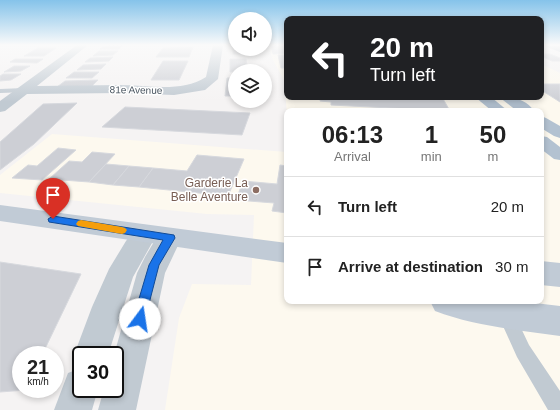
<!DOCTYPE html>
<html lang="en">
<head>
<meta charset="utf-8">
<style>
	:root { --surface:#fff; --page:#f2f2f2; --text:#222; --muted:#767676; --line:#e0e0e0 }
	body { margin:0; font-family:Helvetica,sans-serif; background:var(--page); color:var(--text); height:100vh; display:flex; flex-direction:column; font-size:15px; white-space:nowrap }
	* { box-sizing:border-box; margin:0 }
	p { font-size:13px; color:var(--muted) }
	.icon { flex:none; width:22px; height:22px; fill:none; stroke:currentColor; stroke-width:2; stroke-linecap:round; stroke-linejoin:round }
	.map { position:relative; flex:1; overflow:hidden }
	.details { position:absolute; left:284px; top:108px; width:260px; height:196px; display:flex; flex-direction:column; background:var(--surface); border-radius:8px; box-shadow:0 2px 6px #0003 }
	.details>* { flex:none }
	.top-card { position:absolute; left:284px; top:16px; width:260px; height:84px; border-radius:8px; box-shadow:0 2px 6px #0003; background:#202124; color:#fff; overflow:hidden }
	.buttons { position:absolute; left:228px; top:12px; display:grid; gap:8px }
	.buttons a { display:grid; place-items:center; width:44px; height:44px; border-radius:50%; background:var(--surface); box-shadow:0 2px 6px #0003; font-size:20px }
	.speed { position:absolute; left:12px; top:346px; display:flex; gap:8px; font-size:20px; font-weight:700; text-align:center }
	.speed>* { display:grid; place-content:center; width:52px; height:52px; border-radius:50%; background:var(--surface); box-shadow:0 2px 6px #0003; line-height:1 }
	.speed small { font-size:10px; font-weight:400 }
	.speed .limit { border:2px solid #111; border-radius:6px; background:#fff; color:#111 }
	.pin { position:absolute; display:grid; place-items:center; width:34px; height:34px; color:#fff; margin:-41px -17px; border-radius:50% 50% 50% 0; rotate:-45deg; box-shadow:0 0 4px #0007 }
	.pin .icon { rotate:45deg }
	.me { position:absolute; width:44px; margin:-22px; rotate:14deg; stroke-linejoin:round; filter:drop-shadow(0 0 3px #0008) }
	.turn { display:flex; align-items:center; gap:14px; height:84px; padding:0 20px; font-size:18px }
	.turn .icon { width:52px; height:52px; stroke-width:2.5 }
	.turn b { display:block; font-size:28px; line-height:34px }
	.eta { display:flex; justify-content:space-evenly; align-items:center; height:68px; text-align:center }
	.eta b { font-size:24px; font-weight:700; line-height:28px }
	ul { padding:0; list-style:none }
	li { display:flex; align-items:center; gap:12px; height:60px; padding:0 20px; border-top:1px solid var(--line) }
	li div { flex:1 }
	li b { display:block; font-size:15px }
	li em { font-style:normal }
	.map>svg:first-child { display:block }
</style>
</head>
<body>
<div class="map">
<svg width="560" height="410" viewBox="0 0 560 410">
	<rect width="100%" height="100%" fill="#f5f3f3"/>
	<polygon fill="#fdf9ef" points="268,45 287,45 287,97 541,97 541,64 560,73 560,410 165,410 179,318 192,284 251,285 254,215 207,214 0,193 0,175 52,134 287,152 287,301 541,301 541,111 287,111 287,114 284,80 273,60"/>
	<g fill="#cdcfd5" stroke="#d7d9de">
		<polygon points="123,45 119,49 100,49 104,46"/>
		<polygon points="233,45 235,45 235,49 254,49 254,54 233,54"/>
		<polygon points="271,45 287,45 287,53 273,54"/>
		<polygon points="193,47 189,57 156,57 163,48"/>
		<polygon points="38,48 56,48 44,56 24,56"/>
		<polygon points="99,51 118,51 113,55 93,56"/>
		<polygon points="541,54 550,54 560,58 560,61 552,61 541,56"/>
		<polygon points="278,55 287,55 287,68 281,68"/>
		<polygon points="113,57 109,61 85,62 90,58"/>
		<polygon points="15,59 43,59 37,63 10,62"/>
		<polygon points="230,59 246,59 248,71 230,72"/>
		<polygon points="163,61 188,61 179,80 151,80"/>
		<polygon points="106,64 101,69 77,70 83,65"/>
		<polygon points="14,66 30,66 21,71 4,72"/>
		<polygon points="74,72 99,72 92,78 66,78"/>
		<polygon points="3,74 21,74 11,80 0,81 0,76"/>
		<polygon points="235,77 235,96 225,96 227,78"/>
		<polygon points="98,80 92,86 57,87 65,81"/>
		<polygon points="541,84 560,84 560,102 541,90"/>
		<polygon points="321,97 442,97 450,111 331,105 331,102 320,101"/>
		<polygon points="77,103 34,144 0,170 0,142 43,104"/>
		<polygon points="125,107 250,113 242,135 102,127"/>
		<polygon points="58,148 76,150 42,180 12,178 28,165 37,166"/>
		<polygon points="92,152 115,154 89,182 49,179 69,161 82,162"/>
		<polygon points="197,155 244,159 228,196 139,187 153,168 187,171"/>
		<polygon points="106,164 129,166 113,185 89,182"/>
		<polygon points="280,165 287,166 287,213 272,211 274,203 236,200 243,181 277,184"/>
		<polygon points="129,166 153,168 139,187 113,185"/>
		<polygon points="0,262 81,274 42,355 21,355 21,389 26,389 26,390 0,392"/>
	</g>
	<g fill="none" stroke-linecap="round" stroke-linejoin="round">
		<g fill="#c1cad2" fill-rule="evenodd">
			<polygon points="24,88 27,88 27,92 0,93 0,89"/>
			<polygon points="506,307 512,309 529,345 560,391 560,410 548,410 517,357 498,315 500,309"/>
		</g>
		<g fill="#c1cad2" fill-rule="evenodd">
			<path d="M77,45h11l-51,41c28,0 55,-1 83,-1 28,0 61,8 86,-8l7,-32h10l-5,34 -13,11 -31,5 -54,-2 -93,1 -22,17 -5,1v-11z"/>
			<polygon points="545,45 560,46 560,52 547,47"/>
			<polygon points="145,225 154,228 157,234 133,277 108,355 81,355 81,368 79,367 74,355 92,307 109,269 126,241 136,228"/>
			<polygon points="170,228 179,230 182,237 165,273 136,410 98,410 104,389 115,389 114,355 137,273 145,257 161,230"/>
			<polygon points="81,368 81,389 98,389 92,410 54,410 68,373"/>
		</g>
		<g fill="#c1cbd6" fill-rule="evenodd">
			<polygon points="0,205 287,243 287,263 0,221"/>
			<polygon points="541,261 560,263 560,287 541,285"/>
			<path d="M430,301h88l42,5v30c-42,-6 -86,-10 -125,-25z"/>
		</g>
		<g fill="#b3c2d1" fill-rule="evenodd">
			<polygon points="475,97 491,97 508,111 492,111"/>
			<path d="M499,97c14,0 27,2 35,14h-17z"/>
			<polygon points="541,116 546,118 560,126 560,138 554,136 541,128"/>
			<polygon points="541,136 547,137 560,147 560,160 554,159 541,149"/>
		</g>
	</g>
	<linearGradient id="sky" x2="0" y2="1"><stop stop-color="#85c3ea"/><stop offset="0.44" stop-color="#fafafa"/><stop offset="1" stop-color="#fafafa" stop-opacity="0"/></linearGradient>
	<rect width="560" height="102" fill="url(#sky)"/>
	<polygon fill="#1a73e8" stroke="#114b97" points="53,216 174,235 175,238 159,265 144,323 140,325 135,323 133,319 149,265 163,240 49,222 48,219"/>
	<polygon fill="#f59e0b" points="81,220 122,227 125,228 127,230 125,233 122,234 78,226 76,224 78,221"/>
	<circle fill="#8d6e63" stroke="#fff" stroke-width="1.5" cx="256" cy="190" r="4"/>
	<g text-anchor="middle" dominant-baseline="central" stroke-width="3" stroke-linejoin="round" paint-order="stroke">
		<g font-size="10" fill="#4a5661" stroke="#fff">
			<text transform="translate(136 90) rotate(1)">81e Avenue</text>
		</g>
		<g font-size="12" fill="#785e54" stroke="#fff" text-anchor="end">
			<text x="248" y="183">Garderie La<tspan x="248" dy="14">Belle Aventure</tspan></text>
		</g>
	</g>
</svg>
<div class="buttons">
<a><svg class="icon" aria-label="sound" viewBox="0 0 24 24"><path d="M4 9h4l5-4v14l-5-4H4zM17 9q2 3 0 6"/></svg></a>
<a><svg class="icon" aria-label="layers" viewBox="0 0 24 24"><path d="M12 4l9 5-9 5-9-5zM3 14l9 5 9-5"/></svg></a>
</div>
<div class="speed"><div>21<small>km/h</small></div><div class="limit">30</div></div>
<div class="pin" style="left:53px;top:219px;background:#d93025"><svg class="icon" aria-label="arrive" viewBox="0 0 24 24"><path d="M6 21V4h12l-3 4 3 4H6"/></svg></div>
<svg class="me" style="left:140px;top:319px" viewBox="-20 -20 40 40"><circle r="19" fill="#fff"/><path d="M0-13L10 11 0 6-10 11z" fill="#1a73e8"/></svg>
<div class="top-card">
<div class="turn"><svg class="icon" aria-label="left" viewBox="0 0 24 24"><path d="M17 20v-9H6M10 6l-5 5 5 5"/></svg><div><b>20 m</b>Turn left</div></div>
</div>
<section class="details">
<div class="eta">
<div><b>06:13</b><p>Arrival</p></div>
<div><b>1</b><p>min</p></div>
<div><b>50</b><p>m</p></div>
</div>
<ul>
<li><svg class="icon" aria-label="left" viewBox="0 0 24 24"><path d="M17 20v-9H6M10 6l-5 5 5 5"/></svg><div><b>Turn left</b></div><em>20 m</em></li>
<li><svg class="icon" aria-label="arrive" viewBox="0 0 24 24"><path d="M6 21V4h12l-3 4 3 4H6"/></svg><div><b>Arrive at destination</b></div><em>30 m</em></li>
</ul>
</section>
</div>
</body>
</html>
